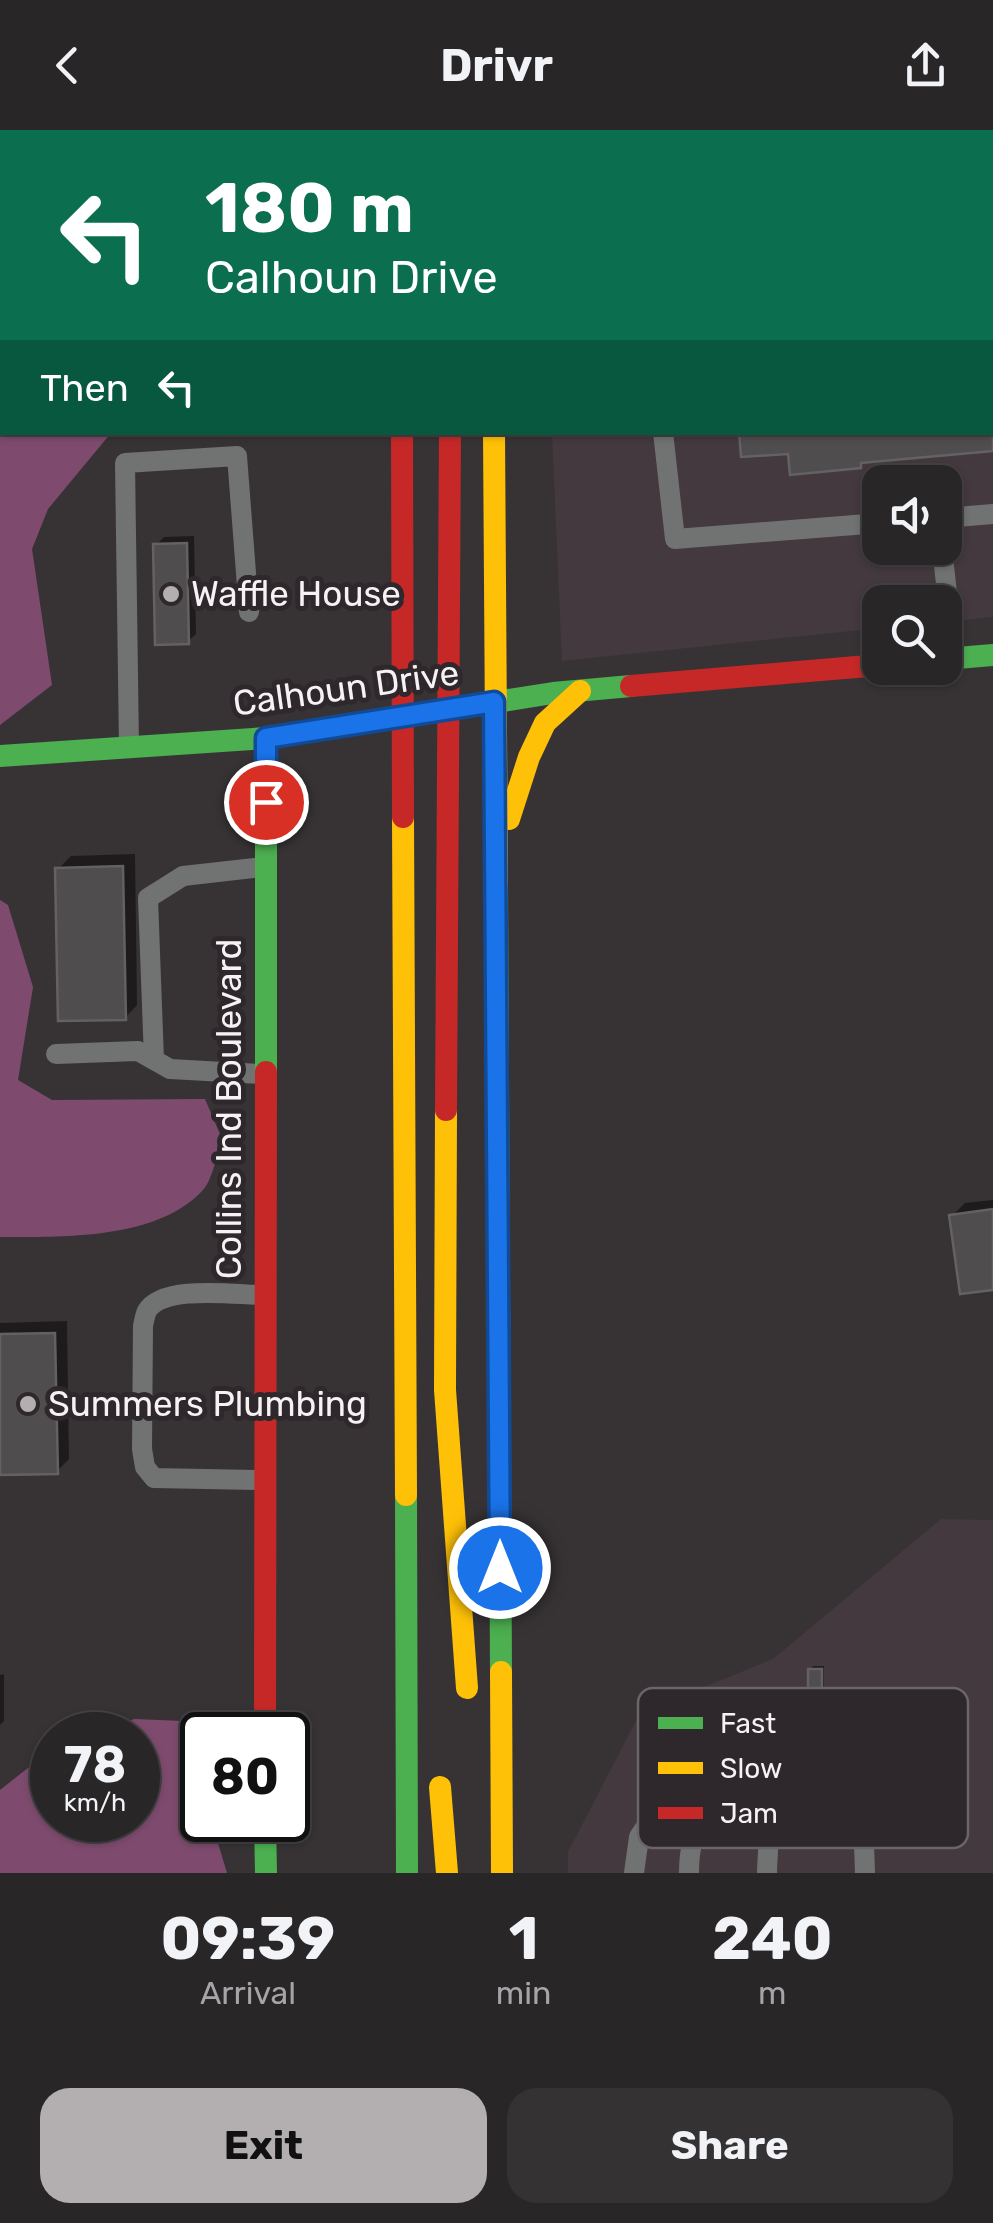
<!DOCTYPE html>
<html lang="en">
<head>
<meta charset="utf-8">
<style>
	:root { --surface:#292628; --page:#353234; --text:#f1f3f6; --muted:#a5a5a8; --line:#454345; --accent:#b3afb1 }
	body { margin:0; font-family:Rubik,sans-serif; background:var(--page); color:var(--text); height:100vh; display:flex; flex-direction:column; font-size:38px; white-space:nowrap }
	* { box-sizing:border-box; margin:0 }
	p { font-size:32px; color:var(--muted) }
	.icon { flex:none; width:55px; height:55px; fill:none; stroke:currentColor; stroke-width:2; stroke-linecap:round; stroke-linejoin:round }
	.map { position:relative; height:1743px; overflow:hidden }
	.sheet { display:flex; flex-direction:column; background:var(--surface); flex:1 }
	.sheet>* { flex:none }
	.hud { position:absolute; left:0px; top:0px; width:995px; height:305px; box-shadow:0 2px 8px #0004,0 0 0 2px var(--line); background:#0b6e4f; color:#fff; overflow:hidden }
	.controls { position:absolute; left:862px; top:335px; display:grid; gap:20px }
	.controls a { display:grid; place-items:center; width:100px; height:100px; border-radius:20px; background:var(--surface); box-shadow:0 2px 8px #0004,0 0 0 2px var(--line); font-size:50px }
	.speed { position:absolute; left:30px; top:1582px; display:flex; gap:20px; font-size:50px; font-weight:700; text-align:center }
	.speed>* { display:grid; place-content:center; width:130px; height:130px; border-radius:50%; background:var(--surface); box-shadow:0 2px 8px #0004,0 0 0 2px var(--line); line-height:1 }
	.speed small { font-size:25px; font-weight:400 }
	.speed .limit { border:5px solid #111; border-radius:15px; background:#fff; color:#111 }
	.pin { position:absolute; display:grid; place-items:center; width:85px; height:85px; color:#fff; margin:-42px; border:5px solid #fff; border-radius:50%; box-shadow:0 2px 10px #0007 }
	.me { position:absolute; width:110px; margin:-55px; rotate:0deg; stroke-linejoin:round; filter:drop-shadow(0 0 8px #0008) }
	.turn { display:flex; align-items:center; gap:35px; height:210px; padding:0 40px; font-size:45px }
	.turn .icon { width:130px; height:130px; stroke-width:2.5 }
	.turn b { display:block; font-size:70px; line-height:85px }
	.then { display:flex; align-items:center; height:95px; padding:0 40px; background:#0003; gap:20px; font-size:38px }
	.eta { display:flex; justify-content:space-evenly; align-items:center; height:170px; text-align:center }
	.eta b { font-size:60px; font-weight:700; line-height:70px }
	.cta { display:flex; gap:20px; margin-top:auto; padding:20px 40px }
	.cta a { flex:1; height:115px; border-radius:30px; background:var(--accent); color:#111; font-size:40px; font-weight:700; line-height:115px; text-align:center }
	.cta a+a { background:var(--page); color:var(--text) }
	header { display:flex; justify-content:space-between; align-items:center; height:130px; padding:0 40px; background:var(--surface); font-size:45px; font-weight:700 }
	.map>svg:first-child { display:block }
</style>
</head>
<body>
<header><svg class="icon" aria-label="back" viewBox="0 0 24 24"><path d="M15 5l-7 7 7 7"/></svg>Drivr<svg class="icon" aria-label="share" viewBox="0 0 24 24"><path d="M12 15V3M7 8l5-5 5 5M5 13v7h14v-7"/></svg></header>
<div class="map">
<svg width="993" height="1743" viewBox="0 0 993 1743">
	<rect width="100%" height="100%" fill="#373335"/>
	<g fill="#43393f" fill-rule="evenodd">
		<path d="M539,0h454v487l-48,5v-20h-65v26l-318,33 -10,-228 440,-1v-300zM880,352h65v66h-65z"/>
		<polygon points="941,1389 993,1390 993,1743 568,1743 568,1722 640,1583 773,1529"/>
	</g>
	<g fill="#7e4b6e">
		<polygon points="0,0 332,0 2,2 2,302 111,303 48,379 32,419 52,555 0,595"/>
		<path d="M0,770l8,5 25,82 -15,93 34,20 153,-1 17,40c-5,14 -9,40 -19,51 -46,50 -141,47 -203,47z"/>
		<polygon points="134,1589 183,1591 202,1659 202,1690 211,1690 227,1743 0,1743 0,1660 38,1630 52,1624 52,1690 138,1690 138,1605 96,1605"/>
	</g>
	<g fill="#0007">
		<polygon points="194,406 196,504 187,512 156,415 164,407"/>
		<polygon points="135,724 137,875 125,888 58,739 71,726"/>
		<polygon points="993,1070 993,1157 952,1086 965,1073"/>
		<polygon points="67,1191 69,1329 57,1341 0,1342 0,1193"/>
		<polygon points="813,1536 824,1536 824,1557 821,1561 810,1540"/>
		<polygon points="4,1544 4,1591 0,1595 0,1545"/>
	</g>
	<g fill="#504d4f" stroke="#646162" stroke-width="2.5">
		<polygon points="993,176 993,321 861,333 861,338 790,345 788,324 741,327 739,302 992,302"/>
		<polygon points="187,413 189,514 155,515 153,414"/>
		<polygon points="123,736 126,890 58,891 55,738"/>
		<polygon points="993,1079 993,1160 960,1164 949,1085"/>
		<polygon points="55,1203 58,1344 0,1345 0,1204"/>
		<rect x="808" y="1539" width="14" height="24"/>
	</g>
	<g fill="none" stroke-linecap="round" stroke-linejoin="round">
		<g stroke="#717272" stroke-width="20">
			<polyline points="761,2 762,0"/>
			<polyline points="992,119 993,119"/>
			<polyline points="663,302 675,409 880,393"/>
			<polyline points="945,388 993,384"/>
			<polyline points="942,418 954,525"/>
			<polyline points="129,617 125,333 237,326 249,482"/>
			<polyline points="56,924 138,921 170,939 262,944"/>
			<polyline points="154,930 148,768 183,746 263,737"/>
			<path d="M261,1350l-107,-2 -9,-11 -3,-18 1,-123c1,-5 2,-11 4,-15 16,-27 89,-16 116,-16"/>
			<polyline points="634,1743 639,1707 691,1631 750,1615 826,1611 862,1658 865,1743"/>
			<path d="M689,1743c0,-47 14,-61 57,-77 31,12 21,50 21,77"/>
		</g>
		<g stroke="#4caf50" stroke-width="22">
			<polyline points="945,529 993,525"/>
			<polyline points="0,626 266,608 553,563 631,556"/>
			<polyline points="497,753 501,1542"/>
			<polyline points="266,942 266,608"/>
			<polyline points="406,1365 407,1743"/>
			<polyline points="265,1690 266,1743"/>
		</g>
		<g stroke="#ffc107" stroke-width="22">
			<polyline points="492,0 492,2"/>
			<polyline points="494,302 497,753"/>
			<polyline points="403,687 406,1365"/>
			<polyline points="509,689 529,627 545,593 580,561"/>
			<polyline points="446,980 445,1260 467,1558"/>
			<polyline points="501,1542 502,1743"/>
			<polyline points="440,1657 447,1743"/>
		</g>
		<g stroke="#c62828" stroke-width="22">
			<polyline points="401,0 401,2"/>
			<polyline points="448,0 448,2"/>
			<polyline points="402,302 403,687"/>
			<polyline points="631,556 880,535"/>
			<polyline points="446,980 450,302"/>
			<polyline points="265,1605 266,942"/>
		</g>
	</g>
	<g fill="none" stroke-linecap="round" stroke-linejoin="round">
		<defs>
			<polyline id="route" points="266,672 266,608 494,572 500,1438"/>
		</defs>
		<use href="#route" stroke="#114b97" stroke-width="25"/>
		<use href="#route" stroke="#1a73e8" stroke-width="18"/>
	</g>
	<g fill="#b3afb1" stroke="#2e282c" stroke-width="4">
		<circle cx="171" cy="464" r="10"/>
		<circle cx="28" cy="1274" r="10"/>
	</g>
	<g text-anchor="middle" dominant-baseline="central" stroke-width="10" stroke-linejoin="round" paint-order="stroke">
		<g font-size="35" fill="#f6f2f4" stroke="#2e282c" text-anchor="start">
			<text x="191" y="464">Waffle House</text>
			<text x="48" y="1274">Summers Plumbing</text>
		</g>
		<g font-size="35" fill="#f6f2f4" stroke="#2e282c">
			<text transform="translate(346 558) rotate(-8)">Calhoun Drive</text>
			<text transform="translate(229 979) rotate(-90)">Collins Ind Boulevard</text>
		</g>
	</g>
	<rect x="638" y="1558" width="330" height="160" rx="15" fill="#2e282c" stroke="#6a6568" stroke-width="2.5"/>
	<rect x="658" y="1587" width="45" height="12" fill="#4caf50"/>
	<rect x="658" y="1632" width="45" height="12" fill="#ffc107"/>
	<rect x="658" y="1677" width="45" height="12" fill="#c62828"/>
	<g font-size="28" fill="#f6f2f4">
		<text x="720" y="1603">Fast</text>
		<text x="720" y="1648">Slow</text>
		<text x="720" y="1693">Jam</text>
	</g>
</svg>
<div class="controls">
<a><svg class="icon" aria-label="sound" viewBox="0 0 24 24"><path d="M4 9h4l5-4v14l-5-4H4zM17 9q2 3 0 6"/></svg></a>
<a><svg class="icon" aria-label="search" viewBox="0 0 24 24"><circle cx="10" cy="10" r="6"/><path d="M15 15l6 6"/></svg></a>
</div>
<div class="speed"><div>78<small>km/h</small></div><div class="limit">80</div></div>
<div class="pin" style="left:266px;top:672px;background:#d93025"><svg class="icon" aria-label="arrive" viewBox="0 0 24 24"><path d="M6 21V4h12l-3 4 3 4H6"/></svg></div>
<svg class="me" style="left:500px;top:1438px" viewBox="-20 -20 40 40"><circle r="17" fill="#1a73e8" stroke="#fff" stroke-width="3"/><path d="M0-11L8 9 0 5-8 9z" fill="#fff"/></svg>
<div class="hud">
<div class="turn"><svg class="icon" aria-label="left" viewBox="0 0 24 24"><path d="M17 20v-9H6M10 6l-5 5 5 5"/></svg><div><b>180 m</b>Calhoun Drive</div></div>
<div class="then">Then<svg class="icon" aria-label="left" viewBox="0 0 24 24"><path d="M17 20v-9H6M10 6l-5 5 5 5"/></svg></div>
</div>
</div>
<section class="sheet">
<div class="eta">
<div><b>09:39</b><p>Arrival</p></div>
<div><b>1</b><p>min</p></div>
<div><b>240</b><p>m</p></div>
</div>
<div class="cta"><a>Exit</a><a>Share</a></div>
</section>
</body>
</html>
